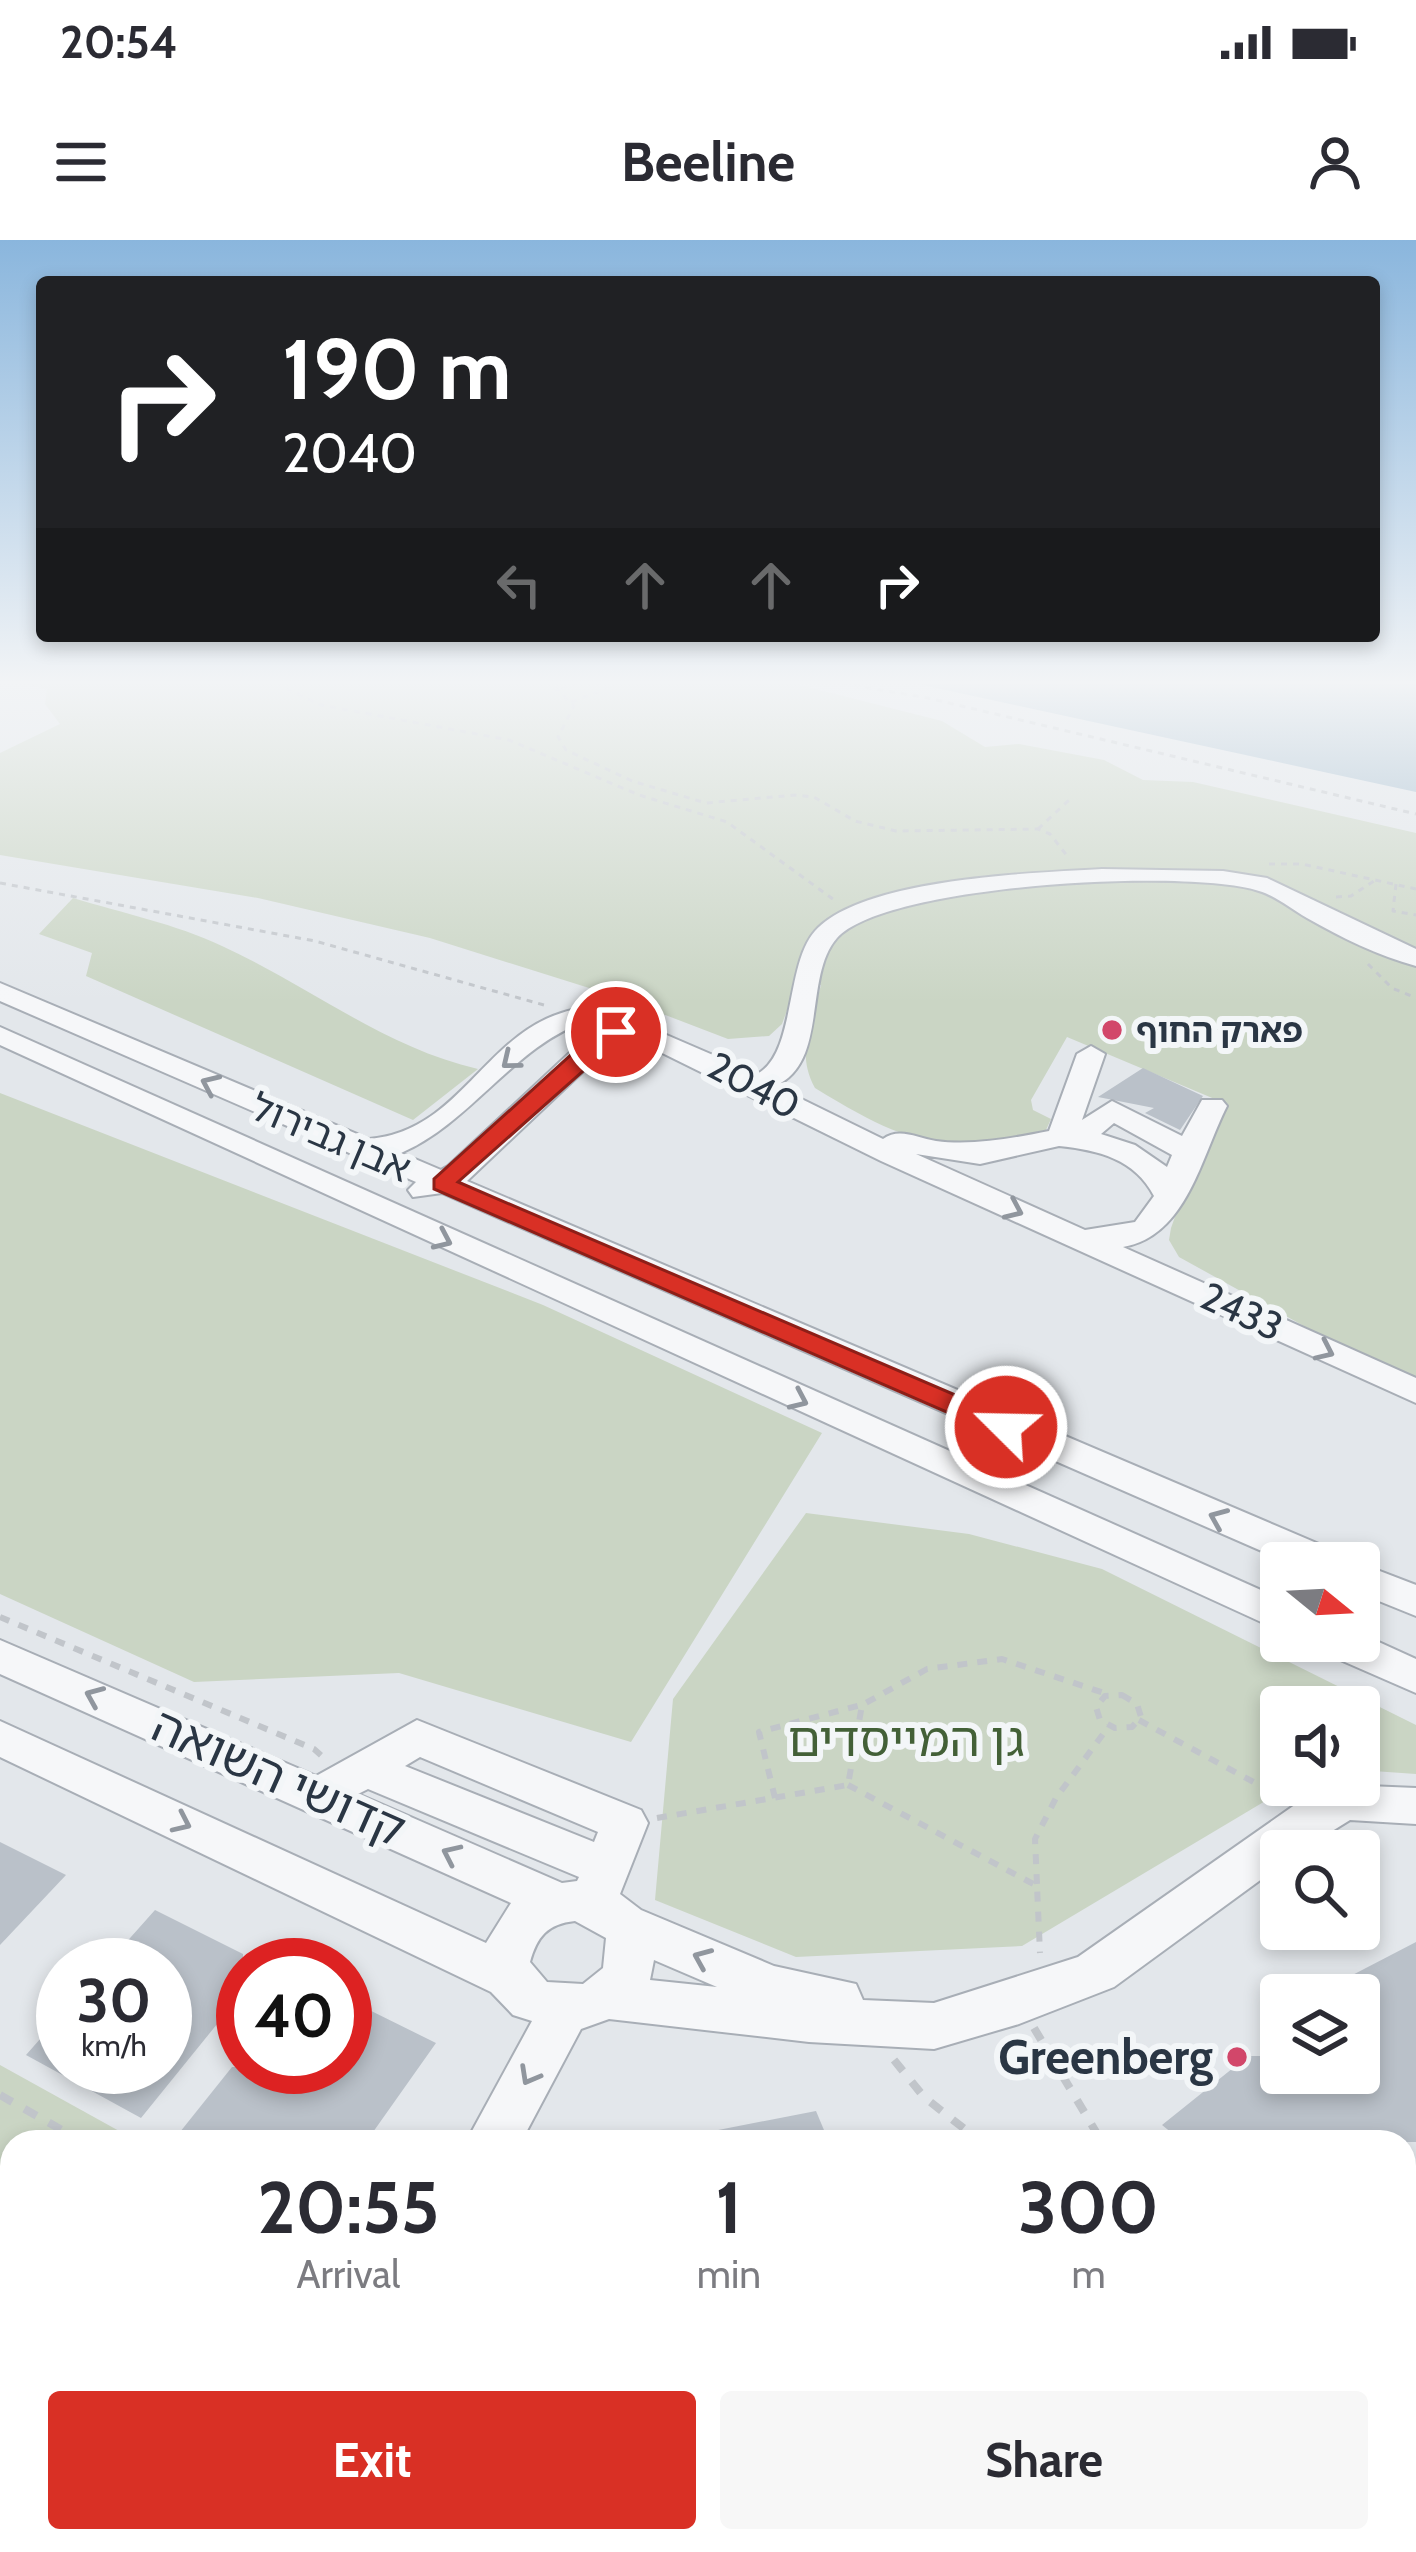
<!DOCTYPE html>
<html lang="en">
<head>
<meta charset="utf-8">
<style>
	:root { --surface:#fff; --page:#f7f7f7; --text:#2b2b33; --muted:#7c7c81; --accent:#d93025 }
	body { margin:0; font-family:Cabin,"Noto Sans Hebrew",sans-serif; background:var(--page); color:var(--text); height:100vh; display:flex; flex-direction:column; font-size:45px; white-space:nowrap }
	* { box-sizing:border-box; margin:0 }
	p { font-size:39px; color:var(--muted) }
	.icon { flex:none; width:66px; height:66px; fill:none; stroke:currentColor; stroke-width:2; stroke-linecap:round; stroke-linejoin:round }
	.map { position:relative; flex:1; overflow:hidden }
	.drawer { position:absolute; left:0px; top:1890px; width:1416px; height:423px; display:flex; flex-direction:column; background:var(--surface); border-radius:36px 36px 0 0; box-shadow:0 6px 18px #0003 }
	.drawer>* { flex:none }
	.guide { position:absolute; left:36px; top:36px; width:1344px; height:366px; border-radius:12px; box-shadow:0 6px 18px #0003; background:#202124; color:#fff; overflow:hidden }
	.needle { width:78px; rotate:108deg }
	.tools { position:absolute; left:1260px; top:1302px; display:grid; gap:24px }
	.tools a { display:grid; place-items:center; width:120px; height:120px; border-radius:12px; background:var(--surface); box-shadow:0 6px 18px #0003; font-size:60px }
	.speed { position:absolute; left:36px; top:1698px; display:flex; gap:24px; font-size:60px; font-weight:700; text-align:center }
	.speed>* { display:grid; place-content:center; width:156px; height:156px; border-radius:50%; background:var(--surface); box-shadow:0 6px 18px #0003; line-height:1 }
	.speed small { font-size:30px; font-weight:400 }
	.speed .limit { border:18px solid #d22; background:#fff; color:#111 }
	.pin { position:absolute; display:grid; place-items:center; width:102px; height:102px; color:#fff; margin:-51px; border:6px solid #fff; border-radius:50%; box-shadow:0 3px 12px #0007 }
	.me { position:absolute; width:132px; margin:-66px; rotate:293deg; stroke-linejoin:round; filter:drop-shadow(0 0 9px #0008) }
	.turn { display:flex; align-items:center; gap:42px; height:252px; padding:0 48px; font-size:54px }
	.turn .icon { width:156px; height:156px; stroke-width:2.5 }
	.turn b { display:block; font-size:84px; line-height:102px }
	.lanes { display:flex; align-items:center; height:114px; padding:0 48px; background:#0003; justify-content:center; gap:60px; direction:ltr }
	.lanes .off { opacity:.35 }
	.eta { display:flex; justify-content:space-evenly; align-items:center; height:204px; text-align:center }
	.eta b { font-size:72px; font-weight:700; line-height:84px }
	.button { display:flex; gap:24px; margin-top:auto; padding:24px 48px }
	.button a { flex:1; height:138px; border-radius:12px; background:var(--accent); color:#fff; font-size:48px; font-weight:700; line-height:138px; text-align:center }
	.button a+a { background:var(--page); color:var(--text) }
	.status { display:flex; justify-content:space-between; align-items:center; height:84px; padding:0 60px; background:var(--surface); direction:ltr }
	.status svg { height:33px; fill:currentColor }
	header { display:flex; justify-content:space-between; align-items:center; height:156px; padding:0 48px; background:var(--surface); font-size:54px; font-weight:700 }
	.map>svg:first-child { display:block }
</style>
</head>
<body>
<div class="status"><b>20:54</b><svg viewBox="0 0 49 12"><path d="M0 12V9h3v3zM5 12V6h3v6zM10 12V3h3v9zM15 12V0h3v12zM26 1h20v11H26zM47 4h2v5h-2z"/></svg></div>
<header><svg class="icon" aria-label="menu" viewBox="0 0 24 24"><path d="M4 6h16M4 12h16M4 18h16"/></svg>Beeline<svg class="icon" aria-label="person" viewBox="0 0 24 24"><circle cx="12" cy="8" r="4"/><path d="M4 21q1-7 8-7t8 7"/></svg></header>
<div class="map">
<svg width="1416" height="2312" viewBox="0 0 1416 2312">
	<rect width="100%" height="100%" fill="#e3e7eb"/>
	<g fill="#cad5c4">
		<path d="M0,439h776l166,42 43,26 34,-3 85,16 39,20 50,2 223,51v544l-94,-41 -143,-79 -10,-17 2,-12 46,-128 -150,-63 -36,63 2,10 18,9 -5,11c-109,23 -136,16 -231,-42 -20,-36 -3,-66 6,-103l-24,-2 -15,41 -13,12 -41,3 -107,-41 -191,-60 -172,-40 -258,-43v-102l60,-29 -15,-20 2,-15z"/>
		<path d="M73,658c49,15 103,26 149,48 88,40 161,101 256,123l-65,51 -327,-144 6,-23 -53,-19z"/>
		<polygon points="0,853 543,1065 822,1193 631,1502 399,1433 194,1442 0,1354"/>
		<polygon points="806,1273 969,1294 1102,1329 1416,1485 1416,1534 1359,1530 1359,1467 1281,1467 1281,1545 1292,1545 1022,1706 796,1717 655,1660 673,1459"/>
		<polygon points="0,1825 139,1902 12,1902 12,1991 0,1984"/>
	</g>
	<polygon fill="#9eb9cc" points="895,439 1416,439 1416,552"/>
	<g fill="#bac1c9">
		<polygon points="1143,828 1203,856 1180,890 1145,873 1154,868 1098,857"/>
		<polygon points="0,1602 66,1635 0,1705"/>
		<polygon points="155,1670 243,1714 243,1752 141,1878 26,1815 63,1773 63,1827 165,1827 165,1725 106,1725"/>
		<polygon points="1416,1702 1416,1902 1183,1902 1162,1885 1248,1816 1281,1816 1281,1833 1359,1833 1359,1755 1314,1755"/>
		<polygon points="345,1758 436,1803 366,1902 172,1902 232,1827 345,1827"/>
		<polygon points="816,1871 829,1902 709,1902 708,1892"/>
	</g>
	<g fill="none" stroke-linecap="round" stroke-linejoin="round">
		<defs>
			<g id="minor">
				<path d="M1102,629l121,2 44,7 149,71v17c-37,-10 -76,-29 -109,-48 -16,-9 -31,-22 -48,-27 -70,-23 -373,-7 -422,47 -34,38 -8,125 -62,148l108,53c16,-12 34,-1 53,2 36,5 78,-3 113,-10l28,-77 14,-8 14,8 -23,66 30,-19 70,35 20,-36h20l5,6c-26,51 -40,130 -104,141l293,131v25l-535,-242 -239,-118h-29l-146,138 873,372 6,10h-57l-847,-370 -29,4 -5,-7 8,-8 -416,-181v-18l369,156c118,-10 121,-167 288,-126l4,6 -13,8 109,47c39,-20 28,-110 58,-143 48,-53 218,-58 287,-62zM591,780l52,6 -27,-2 -23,7 -145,135 -7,4 -40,-17c72,-31 115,-111 190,-133zM1114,883l58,32 -5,12 -32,-22 -34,-11zM1059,906c39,4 76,13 95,50l-19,26 -50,8 -169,-76 64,10z"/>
				<polygon points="0,787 1281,1359 1281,1391 0,805"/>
				<polygon points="1358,1323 1359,1323 1416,1345 1416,1376 1359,1353"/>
				<polygon points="1359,1393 1416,1419 1416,1453 1322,1412 1316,1401 1359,1401"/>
				<path d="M0,1400l316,136 101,-56 224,90 7,13 -28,71 21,16 133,56 82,18 7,16 71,3 144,-46 221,-155 45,-17 72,3v36l-66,-4 -50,31h-19v14l-167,122 -95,37 -85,25 -125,-7 -200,-23 -28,10 -60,113h-55l66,-121 -19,-6 -22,-23 -491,-235v-36l486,222 25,-40 -511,-229zM420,1517l178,75 -4,10 -189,-76zM368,1549l211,88 -2,4 -15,2 -204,-89zM575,1681l31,17 -3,30 -20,16 -36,-2 -17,-20c7,-25 17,-38 45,-41zM654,1720l63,27 -67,-7z"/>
				<polygon points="242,2301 306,2301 302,2312 237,2312"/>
				<polygon points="357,2301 451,2301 456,2312 361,2312"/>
				<polygon points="699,2301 796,2301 792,2312 694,2312"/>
				<polygon points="903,2301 984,2301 989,2312 907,2312"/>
			</g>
		</defs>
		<use href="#minor" stroke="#a8aeb6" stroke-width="4"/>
		<g stroke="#c1c5ca" stroke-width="3" stroke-dasharray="6 6" stroke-linecap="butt">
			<polyline points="279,439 285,448 321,465 509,500 639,555 727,582 837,662"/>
			<polyline points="546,439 574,466 558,497 566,510 632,541 706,563 795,555 814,557 855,581 896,591 1038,589 1050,594 1068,617"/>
			<polyline points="818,439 928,458 1416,574"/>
			<polyline points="561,449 583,439"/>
			<polyline points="571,462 608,448 588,439"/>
			<polyline points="1038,589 1069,560"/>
			<polyline points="1269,624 1302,624 1416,649"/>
			<polyline points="0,643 315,701 544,765"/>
			<polyline points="1396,644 1393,671 1416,675"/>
			<polyline points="1336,657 1351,656 1374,641"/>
			<polyline points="1368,724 1392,748 1416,758"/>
		</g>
		<g stroke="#c1c5ca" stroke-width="6" stroke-dasharray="10 10" stroke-linecap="butt">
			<polyline points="0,1377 314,1509 324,1518"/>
			<polygon points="1122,1455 1137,1464 1141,1477 1132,1487 1115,1488 1100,1480 1096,1467 1105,1456"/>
			<polyline points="1139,1480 1283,1558"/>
			<polyline points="848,1545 1037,1646 1040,1713"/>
			<polyline points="775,1558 759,1492 861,1465"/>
			<polyline points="657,1578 848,1545 862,1465 927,1429 1002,1419 1110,1455"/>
			<polyline points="1037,1644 1035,1599 1056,1558 1109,1486"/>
		</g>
		<g stroke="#c1c5ca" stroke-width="8" stroke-dasharray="14 14" stroke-linecap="butt">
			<polyline points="1034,1788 1102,1902"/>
			<polyline points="894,1820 924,1857 981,1902"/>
			<polyline points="0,1855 83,1902"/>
			<polyline points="0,1956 12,1956"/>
			<polyline points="1404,2149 1416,2143"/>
			<polyline points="1404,2163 1416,2153"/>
			<polyline points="1404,2174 1416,2185"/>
		</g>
		<use href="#minor" fill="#f6f7f9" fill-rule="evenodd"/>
	</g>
	<defs><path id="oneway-chevron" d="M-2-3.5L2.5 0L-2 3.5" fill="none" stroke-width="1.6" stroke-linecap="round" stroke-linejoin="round" transform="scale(3)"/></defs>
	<g stroke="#90969e">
		<use href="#oneway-chevron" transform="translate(510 821) rotate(141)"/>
		<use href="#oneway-chevron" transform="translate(210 844) rotate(-156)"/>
		<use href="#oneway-chevron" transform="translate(1014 970) rotate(24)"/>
		<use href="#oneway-chevron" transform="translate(443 1000) rotate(24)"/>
		<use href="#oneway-chevron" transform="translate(1325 1111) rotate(25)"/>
		<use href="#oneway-chevron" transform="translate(799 1160) rotate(24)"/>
		<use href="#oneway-chevron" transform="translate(1218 1278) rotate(-157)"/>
		<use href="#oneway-chevron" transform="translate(94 1456) rotate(-157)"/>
		<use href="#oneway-chevron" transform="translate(182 1583) rotate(25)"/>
		<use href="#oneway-chevron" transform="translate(451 1614) rotate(-155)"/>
		<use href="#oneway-chevron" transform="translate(702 1718) rotate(-157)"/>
		<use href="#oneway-chevron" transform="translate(529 1836) rotate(119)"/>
	</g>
	<linearGradient id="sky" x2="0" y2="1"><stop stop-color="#8ab6dd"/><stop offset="0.58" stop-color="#f2f4f6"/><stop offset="1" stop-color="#f2f4f6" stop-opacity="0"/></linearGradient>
	<rect width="1416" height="763" fill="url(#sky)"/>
	<polygon fill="#d93025" stroke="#8d1f18" stroke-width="3" points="609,787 627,792 458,942 1016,1181 1016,1194 997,1194 434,949 434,939 584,803"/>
	<g fill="#d2476a" stroke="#f3f6f8" stroke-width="4.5">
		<circle cx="1112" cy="790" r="12"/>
		<circle cx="1237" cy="1817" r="12"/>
	</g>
	<g text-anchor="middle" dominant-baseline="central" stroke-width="12" stroke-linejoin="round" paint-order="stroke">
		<g font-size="33" font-weight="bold" fill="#2a3644" stroke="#f3f6f8" text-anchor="start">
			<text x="1136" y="790">פארק החוף</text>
		</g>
		<g font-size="39" fill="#2a3644" stroke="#f3f6f8">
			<text transform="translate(754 845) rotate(28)">2040</text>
			<text transform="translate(331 897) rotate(23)">אבן גבירול</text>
			<text transform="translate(1242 1071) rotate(25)">2433</text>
		</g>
		<g font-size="48" fill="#436037" stroke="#f3f6f8">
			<text x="906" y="1499">גן המייסדים</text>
		</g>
		<g font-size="48" fill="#2a3644" stroke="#f3f6f8">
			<text transform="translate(279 1537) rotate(24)">קדושי השואה</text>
		</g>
		<g font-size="48" font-weight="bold" fill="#2a3644" stroke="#f3f6f8" text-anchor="end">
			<text x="1213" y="1817">Greenberg</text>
		</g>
	</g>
</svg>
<div class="tools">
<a><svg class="needle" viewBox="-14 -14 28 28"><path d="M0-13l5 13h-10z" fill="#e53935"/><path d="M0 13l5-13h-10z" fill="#7c7c81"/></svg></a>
<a><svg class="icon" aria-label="sound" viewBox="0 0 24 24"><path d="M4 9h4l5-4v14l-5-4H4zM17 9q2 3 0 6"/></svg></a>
<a><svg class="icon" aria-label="search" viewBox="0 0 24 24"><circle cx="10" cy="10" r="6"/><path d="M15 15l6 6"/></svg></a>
<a><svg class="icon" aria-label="layers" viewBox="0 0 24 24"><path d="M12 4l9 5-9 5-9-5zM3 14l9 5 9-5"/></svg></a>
</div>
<div class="speed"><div>30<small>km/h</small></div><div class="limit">40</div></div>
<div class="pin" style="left:616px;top:792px;background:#d93025"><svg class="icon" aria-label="arrive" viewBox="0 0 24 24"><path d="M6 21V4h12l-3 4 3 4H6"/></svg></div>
<svg class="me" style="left:1006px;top:1187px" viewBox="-20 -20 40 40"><circle r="17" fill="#d93025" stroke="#fff" stroke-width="3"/><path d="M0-11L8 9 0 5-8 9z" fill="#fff"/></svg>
<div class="guide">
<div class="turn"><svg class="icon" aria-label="right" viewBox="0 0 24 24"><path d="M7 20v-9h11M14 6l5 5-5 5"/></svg><div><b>190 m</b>2040</div></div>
<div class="lanes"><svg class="icon off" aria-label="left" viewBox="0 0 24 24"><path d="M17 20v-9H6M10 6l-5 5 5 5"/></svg><svg class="icon off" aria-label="ahead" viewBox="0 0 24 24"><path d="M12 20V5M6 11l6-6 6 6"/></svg><svg class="icon off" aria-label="ahead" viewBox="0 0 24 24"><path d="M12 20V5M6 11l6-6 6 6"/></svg><svg class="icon" aria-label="right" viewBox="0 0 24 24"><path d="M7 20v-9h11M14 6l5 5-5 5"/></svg></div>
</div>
<section class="drawer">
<div class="eta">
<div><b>20:55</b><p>Arrival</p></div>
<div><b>1</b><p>min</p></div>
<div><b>300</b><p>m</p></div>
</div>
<div class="button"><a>Exit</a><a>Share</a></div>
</section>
</div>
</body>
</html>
